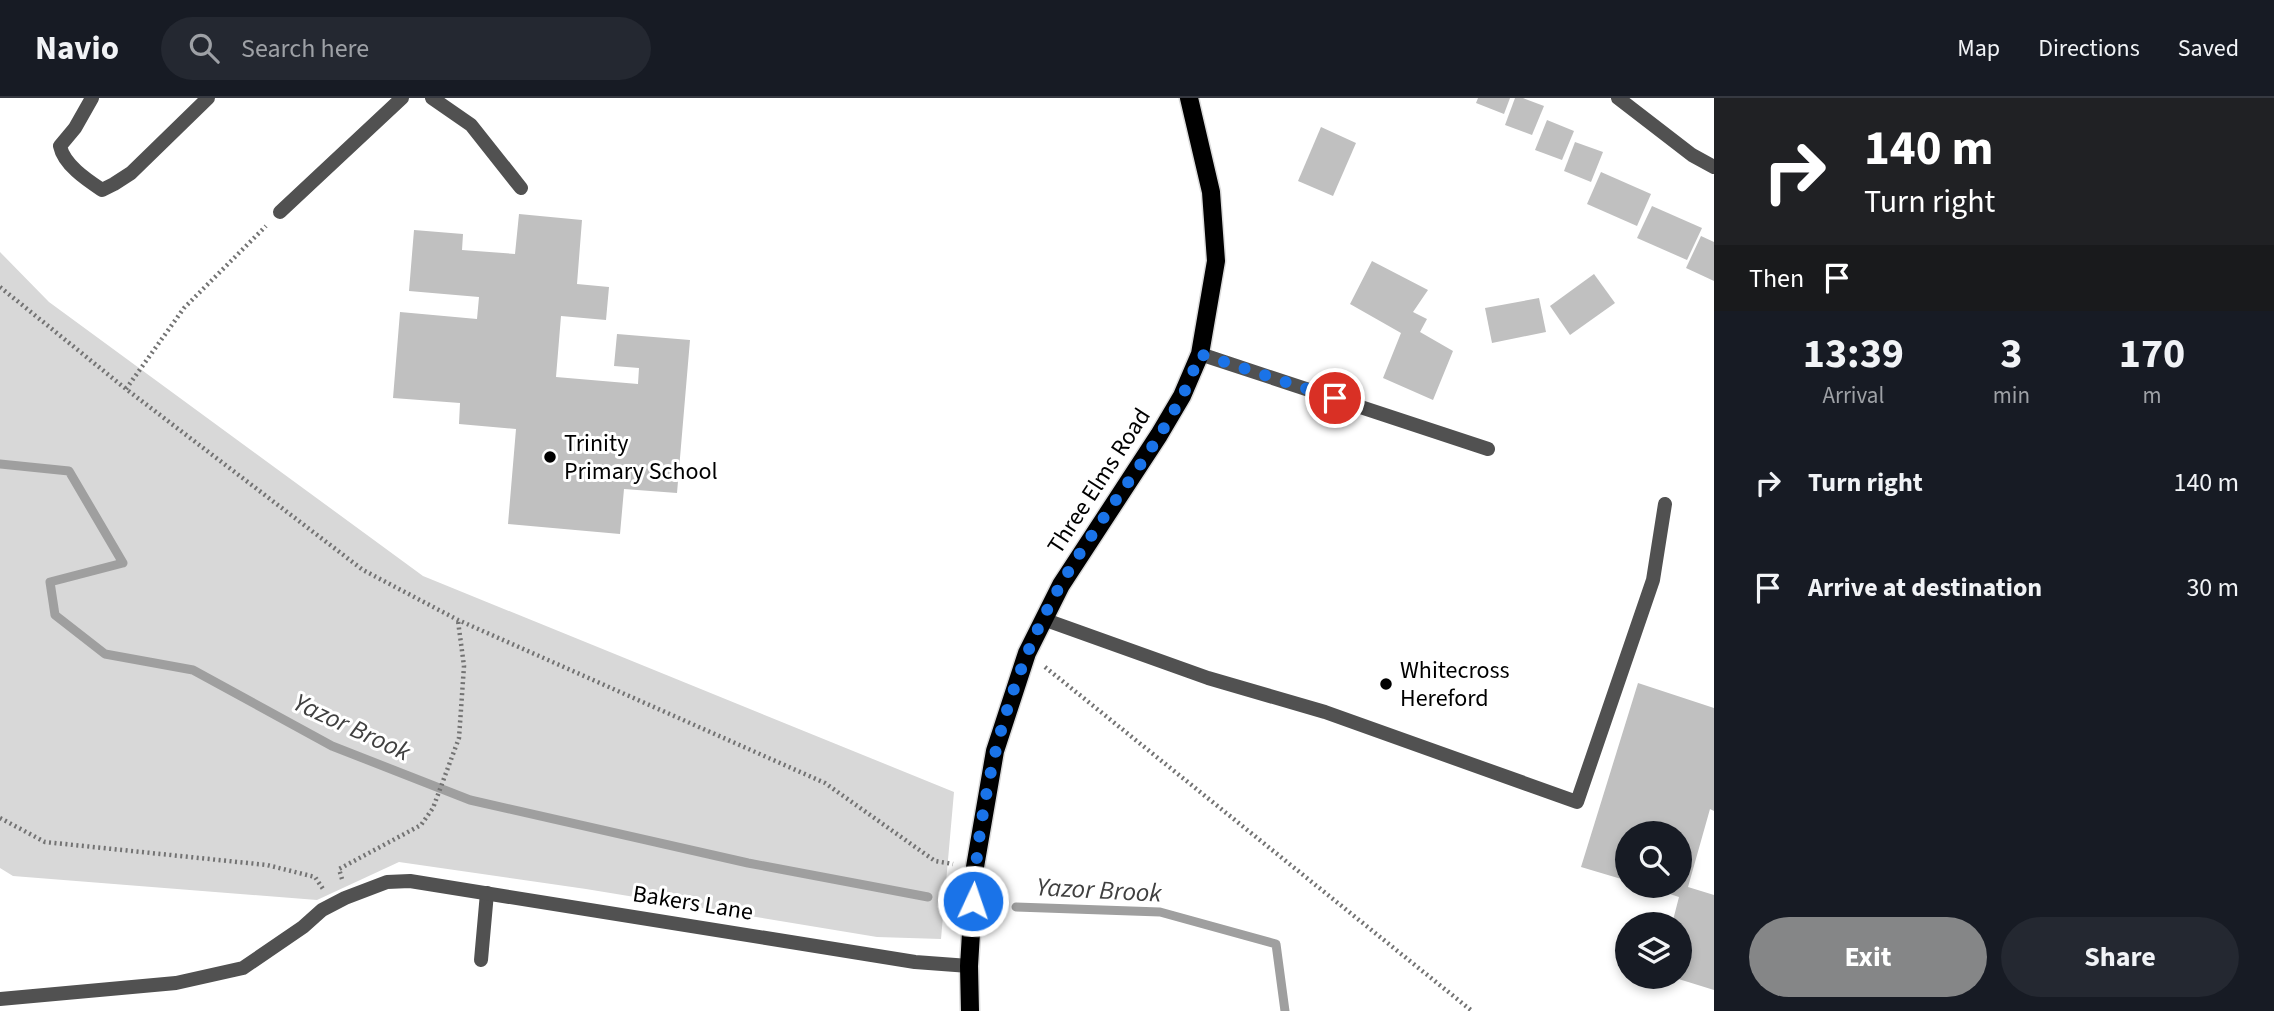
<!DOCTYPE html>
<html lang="en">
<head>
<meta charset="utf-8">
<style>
	:root { --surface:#171b24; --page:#242831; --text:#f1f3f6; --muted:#9ea1a6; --line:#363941; --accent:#858687 }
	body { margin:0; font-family:"Source Sans 3",sans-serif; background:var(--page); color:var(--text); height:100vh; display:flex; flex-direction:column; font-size:26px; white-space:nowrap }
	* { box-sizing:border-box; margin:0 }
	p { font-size:23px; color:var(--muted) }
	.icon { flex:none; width:38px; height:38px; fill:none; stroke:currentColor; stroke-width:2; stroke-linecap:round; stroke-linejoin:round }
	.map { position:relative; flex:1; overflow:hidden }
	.drawer { display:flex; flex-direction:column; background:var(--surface); width:560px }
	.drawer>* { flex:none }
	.top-card { background:#202124; color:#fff; overflow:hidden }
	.buttons { position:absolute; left:1615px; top:723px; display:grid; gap:14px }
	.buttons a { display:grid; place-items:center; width:77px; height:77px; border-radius:50%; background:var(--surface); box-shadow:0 4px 10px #0003; font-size:35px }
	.pin { position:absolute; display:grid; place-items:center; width:60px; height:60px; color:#fff; margin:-30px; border:4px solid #fff; border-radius:50%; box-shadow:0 2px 7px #0007 }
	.me { position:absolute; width:77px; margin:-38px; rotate:3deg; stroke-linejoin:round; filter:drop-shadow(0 0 5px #0008) }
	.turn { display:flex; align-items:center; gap:24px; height:147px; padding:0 35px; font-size:32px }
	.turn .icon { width:91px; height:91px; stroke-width:2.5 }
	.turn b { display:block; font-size:49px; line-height:60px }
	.then { display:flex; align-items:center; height:66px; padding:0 35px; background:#0003; gap:14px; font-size:26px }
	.eta { display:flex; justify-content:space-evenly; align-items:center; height:119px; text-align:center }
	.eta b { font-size:42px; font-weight:700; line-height:49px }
	.cta { display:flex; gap:14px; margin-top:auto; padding:14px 35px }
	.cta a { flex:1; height:80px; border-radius:42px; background:var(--accent); color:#fff; font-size:28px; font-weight:700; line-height:80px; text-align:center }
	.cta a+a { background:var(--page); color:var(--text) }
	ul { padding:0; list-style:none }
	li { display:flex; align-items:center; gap:21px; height:105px; padding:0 35px }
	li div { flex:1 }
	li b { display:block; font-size:26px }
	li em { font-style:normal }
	header { display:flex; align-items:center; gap:42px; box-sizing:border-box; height:98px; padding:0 35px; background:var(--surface); border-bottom:2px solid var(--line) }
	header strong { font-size:33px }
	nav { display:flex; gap:38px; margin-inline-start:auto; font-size:24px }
	.search { width:490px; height:63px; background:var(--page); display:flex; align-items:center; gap:18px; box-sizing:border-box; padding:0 24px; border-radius:38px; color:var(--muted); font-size:26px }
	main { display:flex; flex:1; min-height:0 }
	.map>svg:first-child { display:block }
</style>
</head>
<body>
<header>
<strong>Navio</strong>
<div class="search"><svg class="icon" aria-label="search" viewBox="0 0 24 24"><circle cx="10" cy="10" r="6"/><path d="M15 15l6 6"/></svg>Search here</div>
<nav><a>Map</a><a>Directions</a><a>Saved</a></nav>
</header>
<main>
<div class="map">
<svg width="1714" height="913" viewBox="0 0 1714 913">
	<rect width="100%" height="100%" fill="#fff"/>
	<polygon fill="#d8d8d8" points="0,154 49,204 423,478 954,694 941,841 877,839 586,791 399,764 317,802 13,778 0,770"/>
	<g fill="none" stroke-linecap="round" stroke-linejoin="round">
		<g stroke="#9f9f9f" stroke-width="9">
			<polyline points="0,366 69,373 123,465 50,484 55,517 105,556 193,572 332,648 470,702 748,765 928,799"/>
			<polyline points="1016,809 1160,814 1276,846 1285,913"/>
		</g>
	</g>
	<g fill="#c0c0c0">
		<polygon points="1478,0 1510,0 1504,16 1476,5"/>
		<polygon points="1515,0 1523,0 1544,8 1532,37 1505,27"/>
		<polygon points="1547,22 1574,33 1562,62 1535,52"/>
		<polygon points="1321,29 1356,45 1333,98 1298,83"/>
		<polygon points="1575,44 1603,54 1591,84 1564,73"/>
		<polygon points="1601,74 1651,96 1637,128 1587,106"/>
		<polygon points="1652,108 1702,130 1687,162 1637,140"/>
		<polygon points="519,116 582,122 577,186 609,189 606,222 561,218 556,279 638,286 639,270 614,268 617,236 690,242 677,395 624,391 620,436 508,426 516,331 459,326 460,305 393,300 400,214 477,221 479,199 409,193 414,132 463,136 462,152 515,156"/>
		<polygon points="1701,138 1714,144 1714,183 1686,170"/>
		<polygon points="1372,163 1428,192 1413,214 1427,221 1420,234 1453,253 1433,302 1383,280 1401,235 1350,206"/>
		<polygon points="1594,176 1615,205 1570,237 1550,208"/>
		<polygon points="1539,200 1546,234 1492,245 1485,210"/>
		<polygon points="1638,585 1714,610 1714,713 1710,711 1688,789 1714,797 1714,892 1672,879 1680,878 1680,826 1672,826 1679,799 1645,788 1680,788 1680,735 1628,735 1628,783 1581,769"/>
	</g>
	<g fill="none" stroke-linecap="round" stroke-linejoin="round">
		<defs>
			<polyline id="primary" points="970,913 969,868 975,769 995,653 1027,555 1061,487 1159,337 1182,298 1200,256 1216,163 1211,94 1189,0"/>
		</defs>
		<use href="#primary" stroke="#dbdbdb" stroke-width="21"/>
		<g stroke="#737373" stroke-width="4.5" stroke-dasharray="2 3.5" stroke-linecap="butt">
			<polyline points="0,189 126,291 363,472 458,522 825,685 935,763 953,766"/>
			<polyline points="126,291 184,210 266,128"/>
			<polyline points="1045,569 1472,913"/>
			<polyline points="0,720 45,744 267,767 315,779 323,791"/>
			<polyline points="342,781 339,771 421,727 433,710 459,640 464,568 458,523"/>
		</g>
		<g stroke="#515151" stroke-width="14">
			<path d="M92,0l-17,30 -15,18c4,19 27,34 42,44l12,-6 17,-11 77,-75"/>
			<polyline points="432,0 471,27 521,90"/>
			<polyline points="1200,256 1488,351"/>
			<polyline points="1043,521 1208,580 1325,614 1577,704 1653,482 1665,406"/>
			<polyline points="481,862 487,795"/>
			<polyline points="0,901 176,885 243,870 303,829 322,812 345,800 387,784 410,783 915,864 969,868"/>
		</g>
		<g stroke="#515151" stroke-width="14">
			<polyline points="1618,0 1692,57 1714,69"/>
			<polyline points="280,114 402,0"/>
		</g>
		<use href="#primary" stroke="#000" stroke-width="18"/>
	</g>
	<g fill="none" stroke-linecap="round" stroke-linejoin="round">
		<path stroke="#1a73e8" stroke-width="12" stroke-dasharray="0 21.6" d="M973,803c7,-108 33,-220 87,-315 37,-65 86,-122 121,-188 8,-14 13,-30 19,-44l135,44"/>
	</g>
	<g fill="#000" stroke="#fff" stroke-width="2.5">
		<circle cx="550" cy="359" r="7"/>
		<circle cx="1386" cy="586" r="7"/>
	</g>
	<g text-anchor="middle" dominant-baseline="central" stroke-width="6" stroke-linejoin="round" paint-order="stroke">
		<g font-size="24" fill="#000" stroke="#fff" text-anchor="start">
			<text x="564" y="345">Trinity<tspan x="564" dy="28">Primary School</tspan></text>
			<text x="1400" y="572">Whitecross<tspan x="1400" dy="28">Hereford</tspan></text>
		</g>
		<g font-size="24" fill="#000" stroke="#fff">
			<text transform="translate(1099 383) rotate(-57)">Three Elms Road</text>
			<text transform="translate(693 805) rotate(9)">Bakers Lane</text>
		</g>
		<g font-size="26" font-style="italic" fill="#404040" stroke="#fff">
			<text transform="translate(352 629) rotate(25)">Yazor Brook</text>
			<text transform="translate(1099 792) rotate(3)">Yazor Brook</text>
		</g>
	</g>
</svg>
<div class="buttons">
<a><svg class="icon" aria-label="search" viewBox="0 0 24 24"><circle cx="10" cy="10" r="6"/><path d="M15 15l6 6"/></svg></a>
<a><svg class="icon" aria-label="layers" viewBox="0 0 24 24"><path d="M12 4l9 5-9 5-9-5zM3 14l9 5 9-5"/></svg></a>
</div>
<div class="pin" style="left:1335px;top:300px;background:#d93025"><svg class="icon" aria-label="arrive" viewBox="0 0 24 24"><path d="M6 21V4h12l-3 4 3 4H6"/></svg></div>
<svg class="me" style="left:973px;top:803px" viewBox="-20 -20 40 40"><circle r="17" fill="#1a73e8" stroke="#fff" stroke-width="3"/><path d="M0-11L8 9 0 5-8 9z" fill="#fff"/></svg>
</div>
<section class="drawer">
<div class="top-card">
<div class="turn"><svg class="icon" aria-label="right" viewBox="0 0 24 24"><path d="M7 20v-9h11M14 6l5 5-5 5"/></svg><div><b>140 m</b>Turn right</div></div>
<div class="then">Then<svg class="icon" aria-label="arrive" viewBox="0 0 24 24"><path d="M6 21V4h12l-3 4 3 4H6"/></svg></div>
</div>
<div class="eta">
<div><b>13:39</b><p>Arrival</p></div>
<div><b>3</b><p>min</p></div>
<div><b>170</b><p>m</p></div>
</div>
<ul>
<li><svg class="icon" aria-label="right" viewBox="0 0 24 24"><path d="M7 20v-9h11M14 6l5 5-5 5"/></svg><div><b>Turn right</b></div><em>140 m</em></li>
<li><svg class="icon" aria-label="arrive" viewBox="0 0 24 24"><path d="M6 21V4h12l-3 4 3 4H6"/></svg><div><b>Arrive at destination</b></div><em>30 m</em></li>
</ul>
<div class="cta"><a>Exit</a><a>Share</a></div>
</section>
</main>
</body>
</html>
